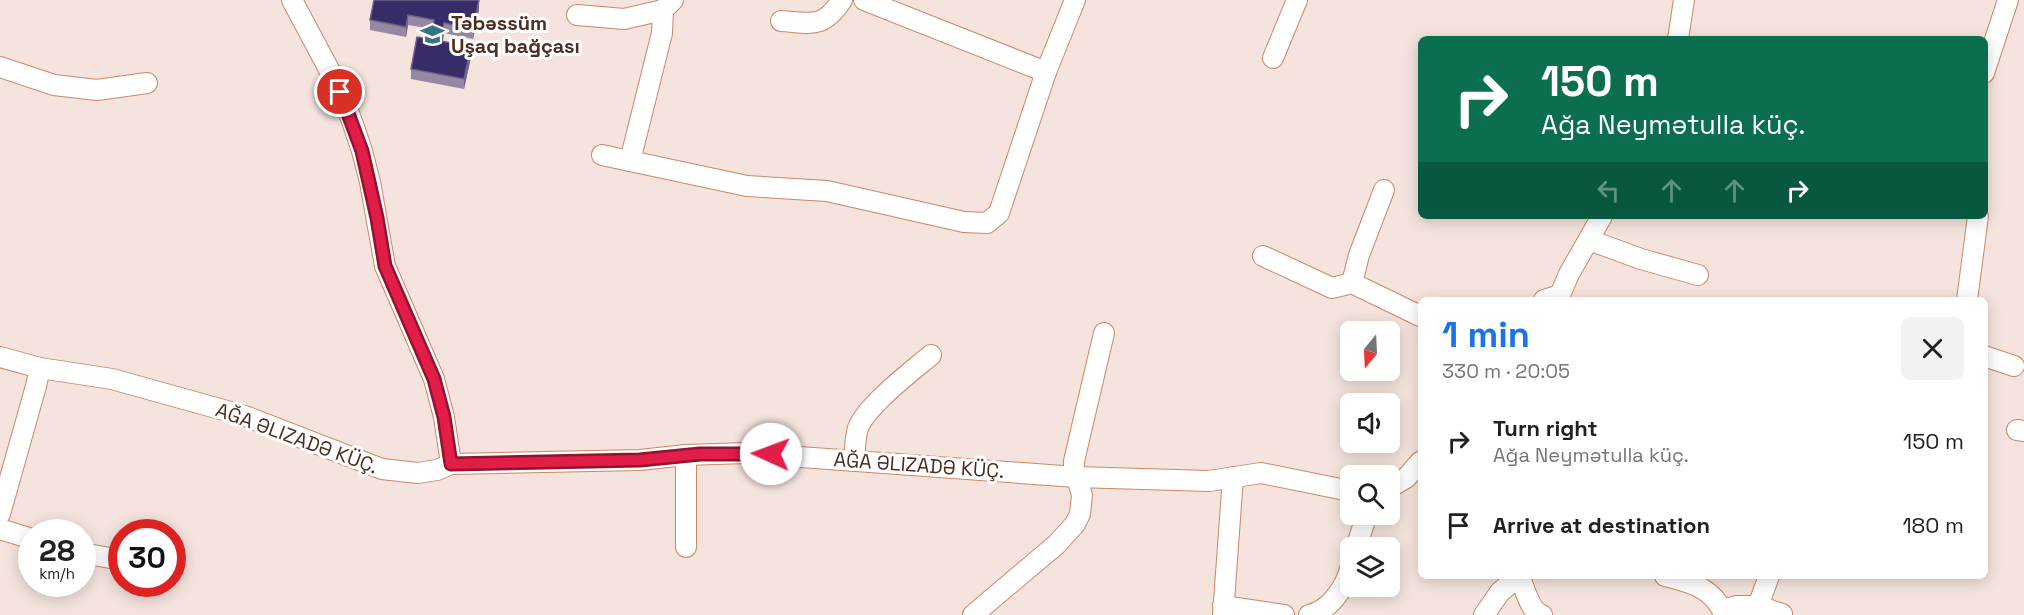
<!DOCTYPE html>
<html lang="en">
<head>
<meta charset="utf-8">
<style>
	:root { --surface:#fff; --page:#f2f2f2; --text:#202124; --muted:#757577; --accent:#1a73e8 }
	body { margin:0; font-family:"Space Grotesk",sans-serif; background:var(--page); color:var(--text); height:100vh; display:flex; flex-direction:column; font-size:22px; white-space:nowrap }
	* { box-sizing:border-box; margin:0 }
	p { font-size:20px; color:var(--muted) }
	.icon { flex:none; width:33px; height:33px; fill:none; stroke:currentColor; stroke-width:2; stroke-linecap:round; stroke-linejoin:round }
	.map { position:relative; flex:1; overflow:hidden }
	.details { position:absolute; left:1418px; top:297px; width:570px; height:282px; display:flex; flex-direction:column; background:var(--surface); border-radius:9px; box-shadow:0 3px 15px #0003 }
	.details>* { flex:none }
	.top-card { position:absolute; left:1418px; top:36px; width:570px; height:183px; border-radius:9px; box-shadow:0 3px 15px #0003; background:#0b6e4f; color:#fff; overflow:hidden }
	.needle { width:39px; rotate:198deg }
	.fabs { position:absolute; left:1340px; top:321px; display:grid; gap:12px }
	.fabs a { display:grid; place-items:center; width:60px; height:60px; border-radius:9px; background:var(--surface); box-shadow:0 3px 15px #0003; font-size:30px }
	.speed { position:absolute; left:18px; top:519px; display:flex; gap:12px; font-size:30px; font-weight:700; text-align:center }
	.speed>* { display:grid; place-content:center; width:78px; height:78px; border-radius:50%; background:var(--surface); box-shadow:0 3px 15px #0003; line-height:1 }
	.speed small { font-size:15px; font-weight:400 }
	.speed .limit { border:9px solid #d22; background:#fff; color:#111 }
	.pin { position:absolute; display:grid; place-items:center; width:51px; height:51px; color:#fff; margin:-26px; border:3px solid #fff; border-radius:50%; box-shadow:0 2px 6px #0007 }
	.me { position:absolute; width:66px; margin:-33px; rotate:272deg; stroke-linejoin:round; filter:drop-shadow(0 0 4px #0008) }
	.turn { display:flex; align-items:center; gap:21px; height:126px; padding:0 24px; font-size:27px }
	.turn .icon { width:78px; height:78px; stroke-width:2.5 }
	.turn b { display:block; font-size:42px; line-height:51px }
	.lanes { display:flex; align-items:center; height:57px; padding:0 24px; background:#0003; justify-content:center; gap:30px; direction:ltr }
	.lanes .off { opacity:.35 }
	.round { display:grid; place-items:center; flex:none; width:63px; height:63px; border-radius:9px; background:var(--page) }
	.summary { display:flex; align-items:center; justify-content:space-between; height:102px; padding:0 24px }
	h1 { font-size:36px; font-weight:700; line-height:45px; color:var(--accent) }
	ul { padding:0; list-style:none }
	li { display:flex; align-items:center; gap:18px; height:84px; padding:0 24px }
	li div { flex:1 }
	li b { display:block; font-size:22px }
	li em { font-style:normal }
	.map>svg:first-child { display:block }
</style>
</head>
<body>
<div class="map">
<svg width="2024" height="615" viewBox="0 0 2024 615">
	<rect width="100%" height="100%" fill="#f4e4dd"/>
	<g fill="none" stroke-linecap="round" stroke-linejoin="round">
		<defs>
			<g id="minor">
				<polyline points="292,0 341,92 353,124 362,151 370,182 385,266 434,379 444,417 451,464"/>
				<polyline points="864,0 1046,72"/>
				<polyline points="577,15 624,19 663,10"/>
				<path d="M781,21c31,2 42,8 61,-21"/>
				<polyline points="1678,39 1684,0"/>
				<polyline points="1273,58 1297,0"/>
				<polyline points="0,67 54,85 97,90 147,83"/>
				<polyline points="1984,73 2008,0"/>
				<polyline points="602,155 747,186 827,191 964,222 987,223 999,213 1046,72 1075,0"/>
				<polyline points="630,161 662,33 663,10 673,0"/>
				<polyline points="1589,240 1641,259 1698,275"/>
				<polyline points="1263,256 1332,288 1352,283 1420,316"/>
				<polyline points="1352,283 1359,255 1384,190"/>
				<polyline points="1544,300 1560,295 1569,274 1602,216"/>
				<polyline points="1967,300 1978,216"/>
				<polyline points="1984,356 2014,366"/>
				<polyline points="0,357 40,368 112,379 245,416 382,469 418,473 437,470 451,464 640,460 686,455 746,453 1076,477 1209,481 1261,473 1350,491"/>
				<polyline points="2017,430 2024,431"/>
				<polyline points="686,455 686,547"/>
				<path d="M854,461c1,-11 1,-23 4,-33 8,-22 54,-57 73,-73"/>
				<polyline points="1389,488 1406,478 1420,462"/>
				<polyline points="0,514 36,386 40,368"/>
				<polyline points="0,529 32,539"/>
				<polyline points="1356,548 1367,514"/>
				<polyline points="82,553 110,558"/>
				<path d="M1519,576c6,11 10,35 23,39"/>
				<path d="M1665,576c27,7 47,11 60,39"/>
				<polyline points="1223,606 1284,615"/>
				<polyline points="1758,606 1782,614"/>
				<polyline points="1722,610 1736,606 1758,606 1769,576"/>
				<polyline points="973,615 1057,544 1075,524 1080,514 1082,495 1074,468 1074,461 1104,333"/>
				<polyline points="1223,615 1233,477"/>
				<path d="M1309,615c20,-4 36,-27 41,-46"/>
				<polyline points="1484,615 1500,592 1519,576"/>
			</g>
		</defs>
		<use href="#minor" stroke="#cc8763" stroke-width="22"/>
		<use href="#minor" stroke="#fff" stroke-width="20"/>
	</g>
	<polygon fill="#9688a2" points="374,0 479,9 473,39 444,33 443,42 471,57 464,89 411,79 411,69 430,39 432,29 408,25 406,37 370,30 370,20"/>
	<g fill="#70638a">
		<polygon points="479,0 479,9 473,39 473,29"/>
		<polygon points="408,15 408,25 406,37 406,27"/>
		<polygon points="444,23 444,33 441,51 441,41"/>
		<polygon points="471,47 471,57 464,89 464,79"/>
	</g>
	<polygon fill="#372c67" stroke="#70638a" stroke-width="1.5" points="374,0 479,0 473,29 444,23 441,41 471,47 464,79 411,69 417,37 430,39 434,20 408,15 406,27 370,20"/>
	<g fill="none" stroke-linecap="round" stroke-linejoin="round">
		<defs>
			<polyline id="route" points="340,92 362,151 377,218 385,266 434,379 444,417 451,464 640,460 700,454 771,454"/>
		</defs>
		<use href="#route" stroke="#92132f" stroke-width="15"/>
		<use href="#route" stroke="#e11d48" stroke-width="10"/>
	</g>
	<defs>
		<symbol id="school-bare" viewBox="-9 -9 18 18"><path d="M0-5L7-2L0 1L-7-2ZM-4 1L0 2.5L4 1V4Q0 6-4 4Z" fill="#37718a" stroke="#fff" stroke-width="2.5" paint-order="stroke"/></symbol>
	</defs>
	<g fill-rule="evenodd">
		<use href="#school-bare" x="416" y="18" width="33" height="33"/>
	</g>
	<g text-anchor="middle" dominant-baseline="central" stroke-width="6" stroke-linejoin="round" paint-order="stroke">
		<g font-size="20" font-weight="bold" fill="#4b2e1f" stroke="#fff" text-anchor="start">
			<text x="451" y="23">Təbəssüm<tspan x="451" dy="23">Uşaq bağçası</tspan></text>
		</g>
		<g font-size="20" fill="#4b2e1f" stroke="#fff">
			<text transform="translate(297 438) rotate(20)">AĞA ƏLIZADƏ KÜÇ.</text>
			<text transform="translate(919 465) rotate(4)">AĞA ƏLIZADƏ KÜÇ.</text>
		</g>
	</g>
</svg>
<div class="fabs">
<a><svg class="needle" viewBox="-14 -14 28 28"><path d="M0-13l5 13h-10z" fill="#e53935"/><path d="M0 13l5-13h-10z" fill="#757577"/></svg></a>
<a><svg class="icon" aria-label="sound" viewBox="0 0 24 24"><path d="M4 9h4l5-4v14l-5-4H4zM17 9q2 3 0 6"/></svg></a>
<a><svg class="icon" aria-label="search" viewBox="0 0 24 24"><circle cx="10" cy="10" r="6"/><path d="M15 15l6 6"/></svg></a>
<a><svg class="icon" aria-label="layers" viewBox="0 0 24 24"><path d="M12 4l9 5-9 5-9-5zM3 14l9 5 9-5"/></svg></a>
</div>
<div class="speed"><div>28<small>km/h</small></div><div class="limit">30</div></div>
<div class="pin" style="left:340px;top:92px;background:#d93025"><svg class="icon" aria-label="arrive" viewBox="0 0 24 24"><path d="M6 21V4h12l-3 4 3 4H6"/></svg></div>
<svg class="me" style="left:771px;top:454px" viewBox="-20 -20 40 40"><circle r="19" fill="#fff"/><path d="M0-13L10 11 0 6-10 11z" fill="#e11d48"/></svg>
<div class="top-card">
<div class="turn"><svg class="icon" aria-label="right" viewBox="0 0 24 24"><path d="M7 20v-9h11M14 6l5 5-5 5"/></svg><div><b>150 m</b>Ağa Neymətulla küç.</div></div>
<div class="lanes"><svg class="icon off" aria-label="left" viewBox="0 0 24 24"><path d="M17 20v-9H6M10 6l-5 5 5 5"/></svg><svg class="icon off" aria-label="ahead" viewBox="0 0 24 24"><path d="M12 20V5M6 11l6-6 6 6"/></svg><svg class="icon off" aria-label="ahead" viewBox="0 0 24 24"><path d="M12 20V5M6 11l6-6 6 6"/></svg><svg class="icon" aria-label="right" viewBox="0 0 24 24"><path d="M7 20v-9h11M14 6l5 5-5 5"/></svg></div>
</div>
<section class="details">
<div class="summary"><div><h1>1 min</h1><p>330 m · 20:05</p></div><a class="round"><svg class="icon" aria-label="close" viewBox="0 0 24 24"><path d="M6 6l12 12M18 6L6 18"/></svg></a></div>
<ul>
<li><svg class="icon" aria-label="right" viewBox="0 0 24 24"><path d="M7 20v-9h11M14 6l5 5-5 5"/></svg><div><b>Turn right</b><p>Ağa Neymətulla küç.</p></div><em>150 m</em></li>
<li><svg class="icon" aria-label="arrive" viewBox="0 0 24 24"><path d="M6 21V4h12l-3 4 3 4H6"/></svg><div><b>Arrive at destination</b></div><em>180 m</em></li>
</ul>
</section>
</div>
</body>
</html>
